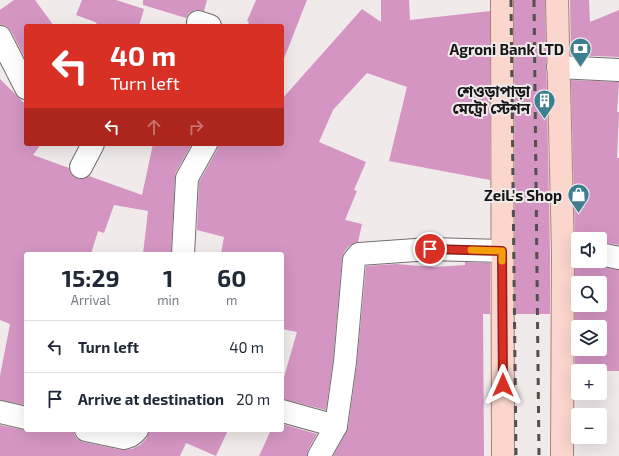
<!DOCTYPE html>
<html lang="en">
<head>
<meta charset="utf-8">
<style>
	:root { --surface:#fff; --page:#f2f2f3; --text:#1f2937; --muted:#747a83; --line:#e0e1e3 }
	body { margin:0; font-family:"Exo 2","Noto Sans Bengali",sans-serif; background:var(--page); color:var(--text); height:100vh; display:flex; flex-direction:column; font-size:15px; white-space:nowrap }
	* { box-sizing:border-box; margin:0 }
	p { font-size:13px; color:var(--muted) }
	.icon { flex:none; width:22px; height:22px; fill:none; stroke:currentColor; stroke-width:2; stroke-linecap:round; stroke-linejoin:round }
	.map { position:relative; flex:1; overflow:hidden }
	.panel { position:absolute; left:24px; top:252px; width:260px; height:180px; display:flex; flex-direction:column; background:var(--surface); border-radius:4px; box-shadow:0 4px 16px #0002 }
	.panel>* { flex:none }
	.banner { position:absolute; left:24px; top:24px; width:260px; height:122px; border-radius:4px; box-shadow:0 4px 16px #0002; background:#d93025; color:#fff; overflow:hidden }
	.tools { position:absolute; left:571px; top:232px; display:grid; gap:8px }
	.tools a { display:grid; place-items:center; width:36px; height:36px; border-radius:4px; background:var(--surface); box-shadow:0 4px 16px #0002; font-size:20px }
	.pin { position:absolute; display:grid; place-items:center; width:34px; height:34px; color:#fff; margin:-17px; border:2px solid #fff; border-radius:50%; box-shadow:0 1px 4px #0007 }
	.me { position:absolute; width:44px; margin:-22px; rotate:0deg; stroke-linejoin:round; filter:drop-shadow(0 0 3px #0008) }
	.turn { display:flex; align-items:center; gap:14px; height:84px; padding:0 20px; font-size:18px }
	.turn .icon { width:52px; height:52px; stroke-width:2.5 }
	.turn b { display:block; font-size:28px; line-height:34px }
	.lanes { display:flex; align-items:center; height:38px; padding:0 20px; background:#0003; justify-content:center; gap:20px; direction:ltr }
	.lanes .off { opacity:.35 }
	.eta { display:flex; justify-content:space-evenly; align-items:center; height:68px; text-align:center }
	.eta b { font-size:24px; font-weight:700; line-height:28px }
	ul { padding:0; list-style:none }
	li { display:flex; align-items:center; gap:12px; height:52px; padding:0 20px; border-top:1px solid var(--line) }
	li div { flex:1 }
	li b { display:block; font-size:15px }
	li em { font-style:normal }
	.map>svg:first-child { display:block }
</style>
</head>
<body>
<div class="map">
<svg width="619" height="456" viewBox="0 0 619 456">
	<rect width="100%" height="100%" fill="#f0eaeb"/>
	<g fill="#d495c3" fill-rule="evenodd">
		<polygon points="14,0 35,0 54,26 26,26 26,60 11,31 6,26 0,25 0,10"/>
		<polygon points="82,0 116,0 144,9 139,26 99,26 95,22 76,15"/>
		<polygon points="143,0 207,0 204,11 195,10 189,13 186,18 143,5"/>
		<polygon points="256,0 307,0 283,61 282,26 247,26 249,22 247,21"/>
		<polygon points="381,0 409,0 410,20 490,11 490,180 389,161 407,87 367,73 333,110 319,142 366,162 354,190 357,191 345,220 362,224 358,242 349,246 344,252 342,259 333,361 326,410 282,399 282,384 297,332 282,329 282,254 221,254 224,237 197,230 199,182 217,150 218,144 282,144 282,99 362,9 381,22"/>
		<polygon points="514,0 545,0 550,253 550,314 515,314"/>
		<polygon points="570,0 589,0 590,22 619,10 619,57 571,55"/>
		<polygon points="0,79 26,105 26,144 41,144 33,155 69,168 71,174 76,178 82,179 89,176 142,195 153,144 192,144 176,172 175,177 171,254 143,254 148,211 114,205 104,233 98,231 91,254 26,254 26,394 24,405 0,400 0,376 10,324 0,320"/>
		<polygon points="571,80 619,82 617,112 619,112 617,158 619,158 619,245 600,242 600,239 575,240"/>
		<path d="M586,261h4l7,5 22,4v101h-44v-106zM578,283h22v22h-22zM578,327h22v22h-22z"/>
		<polygon points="465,262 490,263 490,314 483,314 484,456 333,456 348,428 357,363 366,266 396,264 434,267 465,265"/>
		<polygon points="282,424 317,434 308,450 307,456 259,456 271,430 282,430"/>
		<polygon points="0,425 24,430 74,430 74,434 77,439 83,442 122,450 132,449 140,445 147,438 149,430 228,430 216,456 186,443 180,456 0,456"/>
	</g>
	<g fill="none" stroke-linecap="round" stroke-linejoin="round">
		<defs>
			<g id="minor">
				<polyline points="198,22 210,26"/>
				<polyline points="0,37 26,88"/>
				<polyline points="558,67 619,70"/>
				<polyline points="81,167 93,144"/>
				<polyline points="563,253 578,252"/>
				<polyline points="183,254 187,178 206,144"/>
				<polyline points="600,254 619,258"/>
				<polyline points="282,411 336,426 345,362 354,260 359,254 430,249 502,251"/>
				<polyline points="0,412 26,418"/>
				<path d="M86,430l38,8c6,-1 9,-3 13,-8"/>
				<polyline points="319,456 336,426"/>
			</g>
			<g id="major">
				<polyline points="502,0 503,456"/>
				<polyline points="557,0 563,253 562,456"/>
			</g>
		</defs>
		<use href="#minor" stroke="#746e6f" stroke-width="24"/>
		<use href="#major" stroke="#a98177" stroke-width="24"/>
		<use href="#minor" stroke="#fff" stroke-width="22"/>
		<use href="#major" stroke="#fad6cd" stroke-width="22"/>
		<g stroke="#524f4f" stroke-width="3" stroke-dasharray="7 7" stroke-linecap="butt">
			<polyline points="511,0 516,456"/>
			<polyline points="534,0 539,456"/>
		</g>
	</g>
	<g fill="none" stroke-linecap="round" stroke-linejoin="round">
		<defs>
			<polyline id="route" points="430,249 502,251 503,385"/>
		</defs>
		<use href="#route" stroke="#8d1f18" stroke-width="10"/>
		<use href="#route" stroke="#d93025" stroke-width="7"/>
		<polyline stroke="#f59e0b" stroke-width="7" points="471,250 502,251 502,261"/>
	</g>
	<defs>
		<symbol id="bank-pin" viewBox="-11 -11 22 30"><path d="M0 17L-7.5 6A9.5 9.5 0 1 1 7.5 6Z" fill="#3d7e90" stroke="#f0eaeb"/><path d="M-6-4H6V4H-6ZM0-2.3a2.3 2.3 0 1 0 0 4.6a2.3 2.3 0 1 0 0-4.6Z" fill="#fff"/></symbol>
		<symbol id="building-pin" viewBox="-11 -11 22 30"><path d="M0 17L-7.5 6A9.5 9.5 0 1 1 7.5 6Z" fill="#3d7e90" stroke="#f0eaeb"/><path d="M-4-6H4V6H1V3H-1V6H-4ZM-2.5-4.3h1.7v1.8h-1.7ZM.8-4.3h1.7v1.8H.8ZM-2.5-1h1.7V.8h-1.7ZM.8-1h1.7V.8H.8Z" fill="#fff"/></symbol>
		<symbol id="shop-pin" viewBox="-11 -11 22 30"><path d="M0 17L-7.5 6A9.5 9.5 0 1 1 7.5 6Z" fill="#3d7e90" stroke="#f0eaeb"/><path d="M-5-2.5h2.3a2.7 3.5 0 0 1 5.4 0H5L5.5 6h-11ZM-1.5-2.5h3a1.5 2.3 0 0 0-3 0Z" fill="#fff"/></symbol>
	</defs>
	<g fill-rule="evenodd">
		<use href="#bank-pin" x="568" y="36" width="25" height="34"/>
		<use href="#building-pin" x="532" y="88" width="25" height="34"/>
		<use href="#shop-pin" x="566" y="182" width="25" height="34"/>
	</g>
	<g text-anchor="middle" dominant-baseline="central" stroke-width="4" stroke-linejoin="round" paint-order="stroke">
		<g font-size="15" font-weight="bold" fill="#181616" stroke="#f0eaeb" text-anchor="end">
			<text x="564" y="49">Agroni Bank LTD</text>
			<text x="530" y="91">শেওড়াপাড়া<tspan x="530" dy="17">মেট্রো স্টেশন</tspan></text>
			<text x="562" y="195">ZeiL's Shop</text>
		</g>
	</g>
</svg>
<div class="tools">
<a><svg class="icon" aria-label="sound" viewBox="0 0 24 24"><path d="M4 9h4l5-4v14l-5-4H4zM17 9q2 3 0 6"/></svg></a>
<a><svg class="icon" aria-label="search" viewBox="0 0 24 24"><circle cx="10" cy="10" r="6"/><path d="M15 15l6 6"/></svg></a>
<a><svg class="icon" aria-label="layers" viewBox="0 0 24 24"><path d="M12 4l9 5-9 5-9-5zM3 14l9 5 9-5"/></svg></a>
<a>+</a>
<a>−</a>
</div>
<div class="pin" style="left:430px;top:249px;background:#d93025"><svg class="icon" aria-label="arrive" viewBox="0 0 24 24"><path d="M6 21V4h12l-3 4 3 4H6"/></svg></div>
<svg class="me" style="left:503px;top:385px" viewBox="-20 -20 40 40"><path d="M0-17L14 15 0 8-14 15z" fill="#d93025" stroke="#fff" stroke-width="4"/></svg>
<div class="banner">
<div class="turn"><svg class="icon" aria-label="left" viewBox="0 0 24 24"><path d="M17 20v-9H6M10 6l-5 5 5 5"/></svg><div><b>40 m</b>Turn left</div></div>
<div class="lanes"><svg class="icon" aria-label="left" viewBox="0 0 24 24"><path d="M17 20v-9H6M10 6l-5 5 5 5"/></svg><svg class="icon off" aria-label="ahead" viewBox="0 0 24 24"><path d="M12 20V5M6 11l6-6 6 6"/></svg><svg class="icon off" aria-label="right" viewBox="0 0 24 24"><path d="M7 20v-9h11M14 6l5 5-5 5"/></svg></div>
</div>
<section class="panel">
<div class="eta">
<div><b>15:29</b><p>Arrival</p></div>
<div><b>1</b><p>min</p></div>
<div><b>60</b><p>m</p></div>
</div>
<ul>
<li><svg class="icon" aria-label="left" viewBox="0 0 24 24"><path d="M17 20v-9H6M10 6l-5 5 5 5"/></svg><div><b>Turn left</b></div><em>40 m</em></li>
<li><svg class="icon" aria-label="arrive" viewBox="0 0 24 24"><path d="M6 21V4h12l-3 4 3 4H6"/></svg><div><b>Arrive at destination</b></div><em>20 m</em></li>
</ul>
</section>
</div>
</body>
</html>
